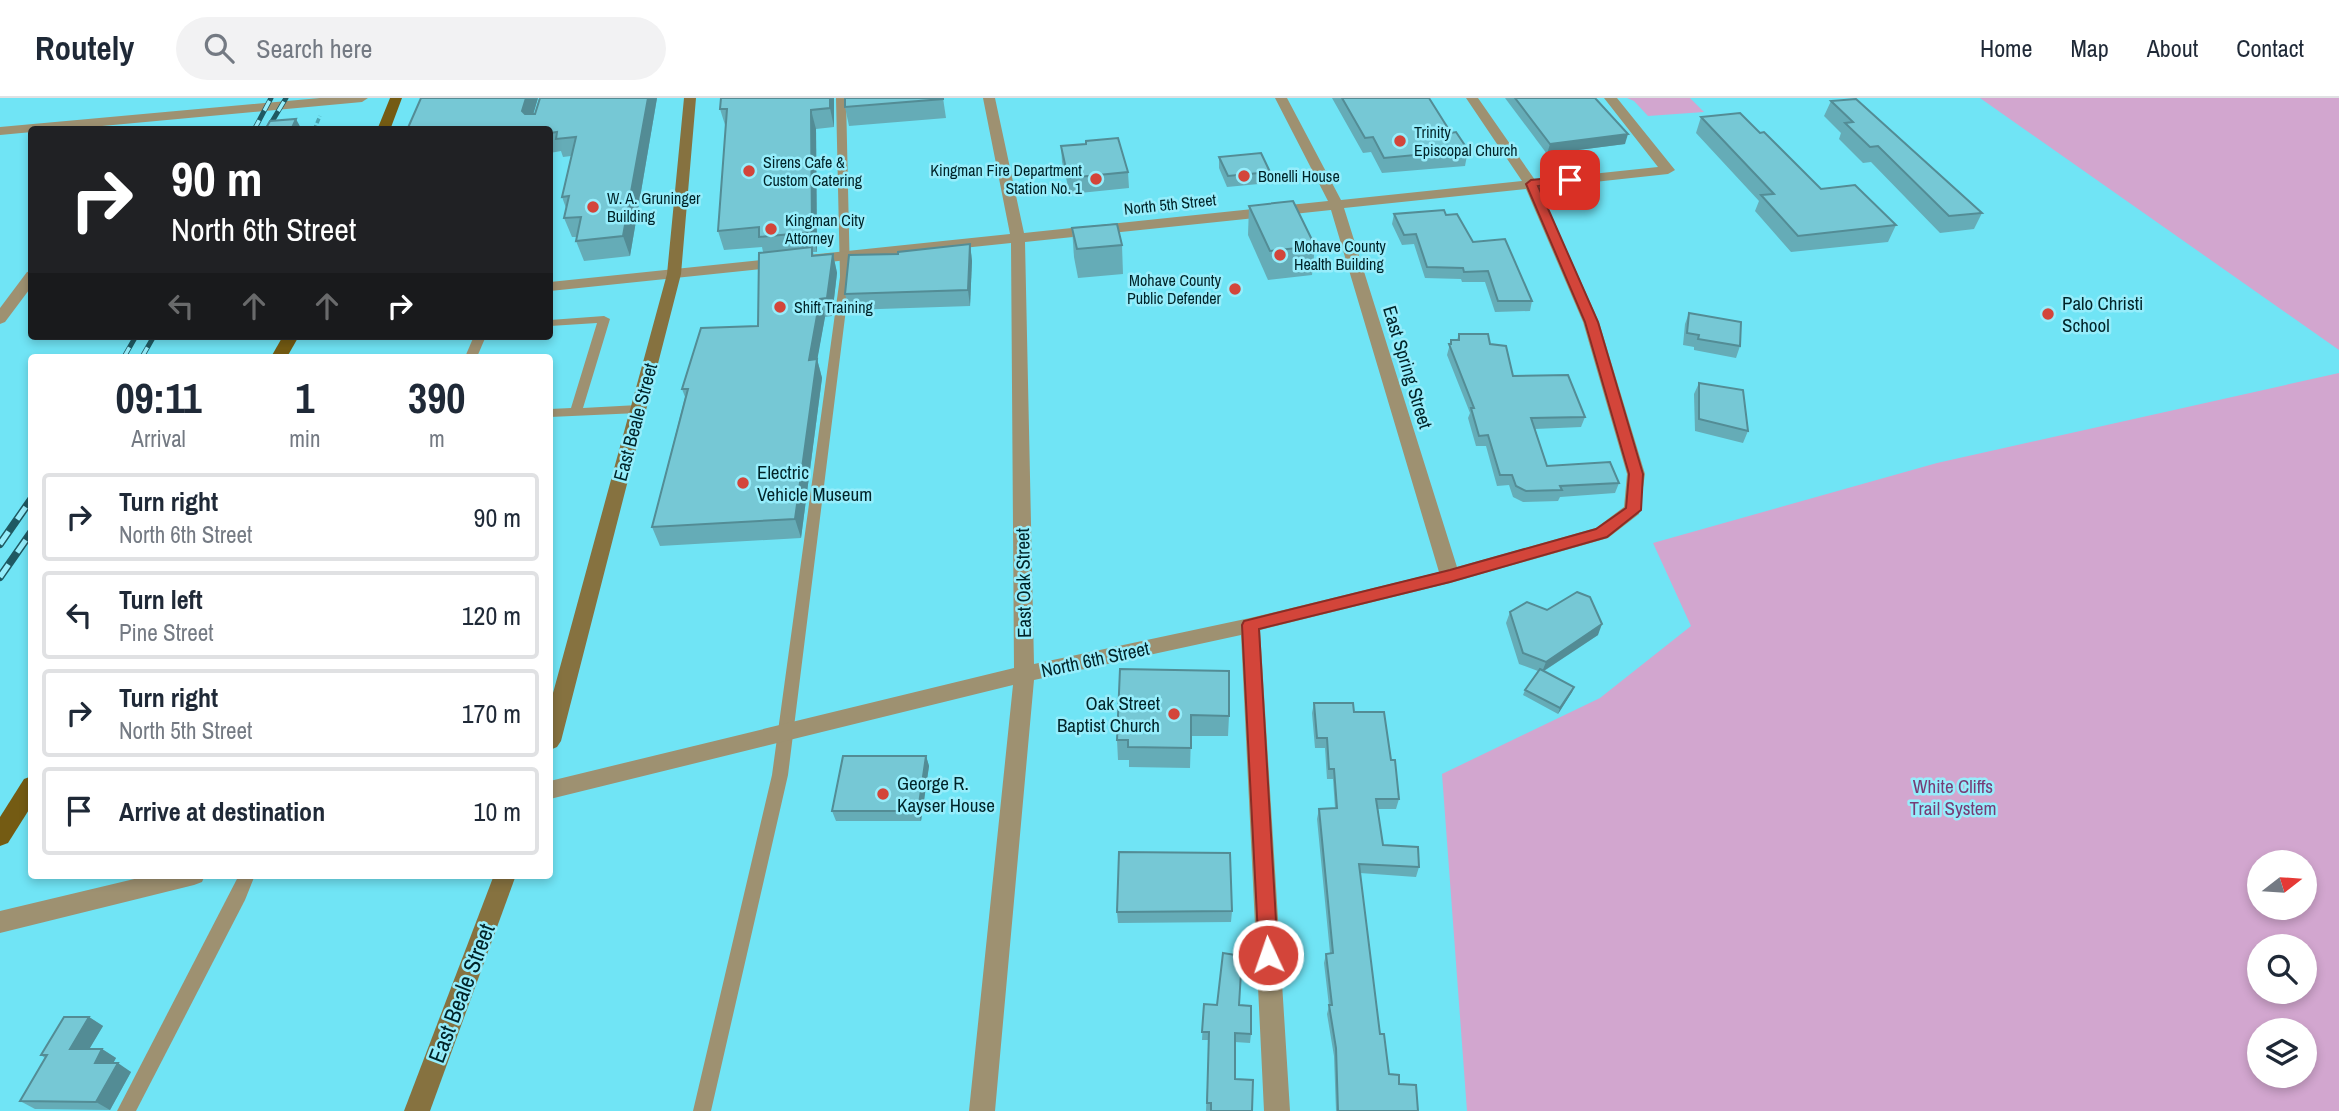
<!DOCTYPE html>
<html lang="en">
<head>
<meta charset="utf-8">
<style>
	:root { --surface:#fff; --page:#f2f2f3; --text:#1f2937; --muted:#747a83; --line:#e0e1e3 }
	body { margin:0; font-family:"Archivo Narrow",sans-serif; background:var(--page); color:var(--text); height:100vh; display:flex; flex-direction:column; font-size:26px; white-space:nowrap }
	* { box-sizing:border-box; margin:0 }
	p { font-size:23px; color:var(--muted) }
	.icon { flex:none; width:38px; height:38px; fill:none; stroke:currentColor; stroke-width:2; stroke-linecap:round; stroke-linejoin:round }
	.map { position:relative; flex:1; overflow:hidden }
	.drawer { position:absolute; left:28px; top:256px; width:525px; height:525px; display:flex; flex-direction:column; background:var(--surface); border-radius:7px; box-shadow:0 4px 10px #0003 }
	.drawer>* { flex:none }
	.banner { position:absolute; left:28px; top:28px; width:525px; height:214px; border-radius:7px; box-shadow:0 4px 10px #0003; background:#202124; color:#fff; overflow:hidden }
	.needle { width:46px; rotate:73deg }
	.fabs { position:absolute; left:2247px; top:752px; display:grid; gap:14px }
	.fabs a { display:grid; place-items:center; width:70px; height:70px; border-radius:50%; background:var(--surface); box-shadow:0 4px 10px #0003; font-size:35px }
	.pin { position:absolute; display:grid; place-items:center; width:60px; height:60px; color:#fff; margin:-30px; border-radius:14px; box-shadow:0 4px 10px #0006 }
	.me { position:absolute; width:77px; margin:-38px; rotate:357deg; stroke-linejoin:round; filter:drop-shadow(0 0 5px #0008) }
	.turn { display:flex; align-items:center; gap:24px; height:147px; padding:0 28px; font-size:32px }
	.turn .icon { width:91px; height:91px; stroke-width:2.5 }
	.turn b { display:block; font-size:49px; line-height:60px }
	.lanes { display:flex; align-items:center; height:66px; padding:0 28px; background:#0003; justify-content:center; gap:35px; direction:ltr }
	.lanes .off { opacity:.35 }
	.eta { display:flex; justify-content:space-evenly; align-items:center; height:119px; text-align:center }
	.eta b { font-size:42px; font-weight:700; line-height:49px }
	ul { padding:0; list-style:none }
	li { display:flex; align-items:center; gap:21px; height:88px; margin:0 14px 10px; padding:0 14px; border:4px solid var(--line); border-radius:7px }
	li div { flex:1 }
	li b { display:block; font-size:26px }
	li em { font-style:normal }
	header { display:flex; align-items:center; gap:42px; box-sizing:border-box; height:98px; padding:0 35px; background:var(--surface); border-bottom:2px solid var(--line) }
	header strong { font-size:33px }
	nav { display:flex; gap:38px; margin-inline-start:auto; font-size:24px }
	.search { width:490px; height:63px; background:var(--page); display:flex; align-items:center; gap:18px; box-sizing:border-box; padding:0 24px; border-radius:38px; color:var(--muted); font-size:26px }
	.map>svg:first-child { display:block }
</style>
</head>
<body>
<header>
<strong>Routely</strong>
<div class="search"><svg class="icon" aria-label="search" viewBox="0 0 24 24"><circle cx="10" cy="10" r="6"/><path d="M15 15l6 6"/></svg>Search here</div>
<nav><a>Home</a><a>Map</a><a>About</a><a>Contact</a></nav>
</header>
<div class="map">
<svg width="2339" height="1013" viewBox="0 0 2339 1013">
	<rect width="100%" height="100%" fill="#70e4f5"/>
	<g fill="#d2a6cf" fill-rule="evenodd">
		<polygon points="1627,0 1690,0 1704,14 1648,18 1634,3"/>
		<polygon points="1980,0 2339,0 2339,252"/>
		<path d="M2339,275v738h-872l-25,-337 158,-76 91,-72 -38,-83 284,-80zM2259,765h46v45h-46zM2259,849h46v45h-46zM2259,933h46v45h-46z"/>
	</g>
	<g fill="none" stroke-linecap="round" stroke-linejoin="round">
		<polyline stroke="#4aa3b0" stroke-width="3.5" stroke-dasharray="5 2.5" stroke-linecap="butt" points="314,32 320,18"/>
		<g fill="#9e9171" fill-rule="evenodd">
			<polygon points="836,0 846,0 850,179 788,677 711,1013 693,1013 772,677 840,179"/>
			<polygon points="604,218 610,221 583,310 638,307 644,311 638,315 550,319 550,311 571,310 597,225 550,228 550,222"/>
			<polygon points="474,238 486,238 477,259 465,259"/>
			<polygon points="239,777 255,777 245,802 136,1013 117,1013"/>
		</g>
		<g fill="#9e9171" fill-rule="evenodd">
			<polygon points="320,0 368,0 362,4 59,32 32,32 32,34 0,37 0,29"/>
			<path d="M983,0h12l29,135 304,-32 -53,-103h12l54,102 181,-19 -56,-83h12l57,82 123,-13 -54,-69h13l58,72 -7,4 -129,14 60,134 46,152 -6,40 -31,24 -158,45 -190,47 30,481h-26l-23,-476 -207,45 -39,431h-26l44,-426 -463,114v-18l464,-113 -3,-425 -461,48v-9l460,-48zM1526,91l57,133 44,152 -3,33 -28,21 -139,39 -113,-359zM1331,112l108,362 -189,46 -216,46 -9,-422z"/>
			<polygon points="32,173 32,188 5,224 0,226 0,210 27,174"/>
			<polygon points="151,777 205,777 202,784 194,787 0,835 0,813"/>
		</g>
		<g fill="#867240" fill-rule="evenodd">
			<polygon points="684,0 696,0 681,176 561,643 557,649 550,652 550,606 667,176"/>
			<polygon points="494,777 516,777 430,1013 404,1013"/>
		</g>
		<g fill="#745b13" fill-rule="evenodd">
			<polygon points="390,0 402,0 390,32 377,32"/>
			<polygon points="283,238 299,238 287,259 271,259"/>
			<polygon points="32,678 32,707 8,745 0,748 0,719 24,681"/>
		</g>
		<defs>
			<g id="rail-far1">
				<polyline points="254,32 271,0"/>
				<polyline points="267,32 286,0"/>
				<polyline points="124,259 136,238"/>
				<polyline points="142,259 154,238"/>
			</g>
			<g id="rail">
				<polyline points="0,446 32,400"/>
				<polyline points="0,479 32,433"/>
			</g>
		</defs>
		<use href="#rail-far1" stroke="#1f5962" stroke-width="5"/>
		<use href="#rail" stroke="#1f5962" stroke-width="8"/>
		<use href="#rail-far1" stroke="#96edfb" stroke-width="3.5" stroke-dasharray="11" stroke-linecap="butt"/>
		<use href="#rail" stroke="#96edfb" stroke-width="5" stroke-dasharray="15" stroke-linecap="butt"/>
	</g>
	<g fill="#65acb7">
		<polygon points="421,0 538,0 533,16 657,0 630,158 584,163 576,143 577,139 572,139 564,120 566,110 562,99 571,58 563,59 561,53 550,55 550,32"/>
		<polygon points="721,0 834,0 834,29 816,31 817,154 813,154 814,158 833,156 837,175 832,218 825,219 817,261 822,280 801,440 660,448 652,429 685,299 682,291 758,228 763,154 762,149 724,152 718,133 726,30 720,11"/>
		<polygon points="943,0 946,20 849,28 845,9"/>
		<polygon points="1332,0 1429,0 1451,35 1468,52 1465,68 1382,75 1371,54 1363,55"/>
		<polygon points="1505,0 1595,0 1625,46 1547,56"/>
		<polygon points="1831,3 1982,115 1974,131 1940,135 1871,64 1863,65 1839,41 1841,35 1824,18"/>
		<polygon points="1701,19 1821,91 1896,127 1888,144 1791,154 1755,113 1759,103 1696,35"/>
		<polygon points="1061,48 1128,74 1129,90 1070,96 1062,64"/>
		<polygon points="1219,59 1270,74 1269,85 1227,89 1219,70"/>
		<polygon points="1249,108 1315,148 1312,177 1268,182 1248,137"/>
		<polygon points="1394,116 1446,117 1532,203 1530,213 1495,214 1485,184 1462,184 1461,181 1425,180 1414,146 1402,147 1392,126"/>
		<polygon points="1072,130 1122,147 1123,176 1078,180 1074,159"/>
		<polygon points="970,146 972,163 970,208 849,212 845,196 898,156"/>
		<polygon points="1689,215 1740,248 1736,260 1694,252 1694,249 1683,247 1685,226"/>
		<polygon points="1459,236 1490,246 1513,278 1585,319 1581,329 1535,331 1547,368 1619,385 1615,395 1560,399 1558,403 1523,404 1513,399 1509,387 1497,388 1486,348 1476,348 1468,320 1470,315 1447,257 1451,242 1457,242"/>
		<polygon points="1699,285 1748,333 1743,345 1695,333 1694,296"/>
		<polygon points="1510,514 1598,537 1544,573 1574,589 1572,594 1558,616 1523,597 1525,592 1538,573 1519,566 1506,525"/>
		<polygon points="1120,571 1229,618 1228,638 1191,638 1190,670 1129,669 1129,662 1118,662 1117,642"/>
		<polygon points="1314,605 1354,614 1391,662 1399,701 1396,711 1378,711 1383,747 1419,769 1416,779 1360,775 1380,936 1389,976 1399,986 1418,1013 1336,1013 1334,958 1327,916 1329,908 1324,865 1326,856 1330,855 1317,721 1319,711 1335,710 1333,681 1327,681 1325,650 1315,650 1312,615"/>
		<polygon points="926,658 929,668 921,723 836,723 832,713"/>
		<polygon points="1232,813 1231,824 1118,825 1117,814"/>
		<polygon points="1204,906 1239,907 1251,936 1250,945 1235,944 1235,981 1252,1013 1206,1013 1209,942 1202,942"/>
		<polygon points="89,919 103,928 89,951 102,951 116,960 113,965 131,974 110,1012 35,1011 20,1003 45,960 41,957"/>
	</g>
	<g fill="#538c95">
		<polygon points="526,0 538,0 529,31 522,13"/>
		<polygon points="648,0 657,0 630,158 623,138"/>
		<polygon points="830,0 834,0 834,29 830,10"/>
		<polygon points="811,12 816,31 817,154 812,134"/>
		<polygon points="296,21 302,32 291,32"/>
		<polygon points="1628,36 1625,46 1547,56 1550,46"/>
		<polygon points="970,146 972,163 970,208 968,192"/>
		<polygon points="833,156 837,175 832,218 827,200"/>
		<polygon points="820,201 825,219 814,280 809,262"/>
		<polygon points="817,261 822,280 801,440 795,421"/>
		<polygon points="1602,526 1598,537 1542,574 1546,564"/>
		<polygon points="1574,589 1572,594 1558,616 1560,610"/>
		<polygon points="926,658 929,668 921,723 918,713"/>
		<polygon points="89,919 103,928 84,960 70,951"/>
		<polygon points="102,951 116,960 109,973 95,965"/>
		<polygon points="118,965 131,974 110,1012 96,1004"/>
	</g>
	<g fill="#76c8d5" stroke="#538c95" stroke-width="2">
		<polygon points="421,0 526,0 522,13 525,16 535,16 540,0 648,0 623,138 576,143 581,119 564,120 569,98 562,99 576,39 556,41 557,34 550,35 550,32 407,32"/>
		<polygon points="721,0 830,0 830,10 811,12 812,134 759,139 759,129 718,133 727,11 720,11"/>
		<polygon points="845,0 943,0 943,1 845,9"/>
		<polygon points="1342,0 1429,0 1451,35 1456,34 1468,52 1384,60 1373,39 1365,40"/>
		<polygon points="1515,0 1595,0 1628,36 1550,46"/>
		<polygon points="1856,1 1982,115 1949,118 1878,48 1870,49 1845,25 1853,24 1831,3"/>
		<polygon points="1740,15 1760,35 1764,34 1821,91 1855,87 1896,127 1798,138 1761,97 1774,96 1701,19"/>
		<polygon points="296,21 291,32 265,32 270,23"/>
		<polygon points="1118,40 1128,74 1068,80 1061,48 1086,46 1086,43"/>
		<polygon points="1261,55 1270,74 1228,78 1219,59"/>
		<polygon points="1293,103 1315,148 1270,153 1249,108"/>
		<polygon points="1444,112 1446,117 1457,116 1473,144 1505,141 1532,203 1498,203 1488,173 1464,174 1463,170 1427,169 1416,136 1404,137 1394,116"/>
		<polygon points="1117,126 1122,147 1077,151 1072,130"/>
		<polygon points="970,146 968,192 845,196 849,157 898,156 898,154"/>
		<polygon points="812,149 812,158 833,156 827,200 820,201 809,262 817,261 795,421 652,429 688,291 682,291 701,230 758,228 759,155"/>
		<polygon points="1689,215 1741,224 1740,248 1698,241 1699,237 1687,235"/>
		<polygon points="1459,236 1488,236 1490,246 1506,248 1513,278 1568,277 1585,319 1531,320 1547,368 1610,364 1619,385 1560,388 1562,392 1526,393 1516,388 1512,377 1500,377 1488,337 1479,338 1471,310 1474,310 1449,246 1451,246 1451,242 1459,242"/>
		<polygon points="1699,285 1743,292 1748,333 1699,321"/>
		<polygon points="1577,494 1590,499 1602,526 1546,564 1523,555 1510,514 1527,504 1547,512"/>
		<polygon points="1120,571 1229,573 1229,618 1191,617 1191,650 1128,649 1128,642 1117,642"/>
		<polygon points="1540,571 1574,589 1560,610 1525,592"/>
		<polygon points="1314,605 1353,605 1354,614 1384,614 1391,662 1395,662 1399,701 1376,701 1383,747 1418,749 1419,769 1359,766 1380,936 1384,936 1389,976 1399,977 1399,986 1416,987 1418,1013 1338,1013 1336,950 1329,907 1332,907 1326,856 1333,855 1319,711 1337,710 1334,671 1329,671 1327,640 1317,640"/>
		<polygon points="843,658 926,658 918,713 832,713"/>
		<polygon points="1119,754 1230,755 1232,813 1117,814"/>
		<polygon points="1223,855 1242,858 1239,907 1251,908 1251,936 1235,935 1235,981 1253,982 1252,1013 1211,1013 1211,1005 1207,1005 1209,934 1202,934 1204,906 1217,907"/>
		<polygon points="64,919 89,919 70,951 102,951 95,965 118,965 96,1004 20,1003 47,957 41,957"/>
	</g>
	<polygon fill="#d3453a" stroke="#892d26" stroke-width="2" points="1570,78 1574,79 1574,84 1538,88 1598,224 1643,376 1641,412 1607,439 1450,484 1259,531 1278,857 1275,864 1268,867 1261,864 1259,857 1242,527 1244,523 1450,472 1596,431 1626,410 1629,376 1585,224 1526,86 1531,82"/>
	<g fill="#d3453a" stroke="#96edfb" stroke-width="2.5">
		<circle cx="1400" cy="43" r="7"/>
		<circle cx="749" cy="73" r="7"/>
		<circle cx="1244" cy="78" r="7"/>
		<circle cx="1096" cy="81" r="7"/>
		<circle cx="593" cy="109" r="7"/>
		<circle cx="771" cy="131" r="7"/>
		<circle cx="1280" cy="157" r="7"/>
		<circle cx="1235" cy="191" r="7"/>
		<circle cx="780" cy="209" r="7"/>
		<circle cx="2048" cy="216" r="7"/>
		<circle cx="743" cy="385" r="7"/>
		<circle cx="1174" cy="616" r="7"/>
		<circle cx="883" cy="696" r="7"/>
	</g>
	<g text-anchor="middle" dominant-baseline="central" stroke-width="5" stroke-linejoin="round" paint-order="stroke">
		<g font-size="16" fill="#002429" stroke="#96edfb" text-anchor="start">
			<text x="1414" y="34">Trinity<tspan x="1414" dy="18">Episcopal Church</tspan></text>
			<text x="763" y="64">Sirens Cafe &amp;<tspan x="763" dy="18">Custom Catering</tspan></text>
			<text x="1082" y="72" text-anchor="end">Kingman Fire Department<tspan x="1082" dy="18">Station No. 1</tspan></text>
			<text x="1258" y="78">Bonelli House</text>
			<text x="607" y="100">W. A. Gruninger<tspan x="607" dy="18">Building</tspan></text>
			<text x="785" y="122">Kingman City<tspan x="785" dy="18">Attorney</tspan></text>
			<text x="1294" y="148">Mohave County<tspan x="1294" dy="18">Health Building</tspan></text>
			<text x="1221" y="182" text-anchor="end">Mohave County<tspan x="1221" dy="18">Public Defender</tspan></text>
			<text x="794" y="209">Shift Training</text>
		</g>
		<g font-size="16" fill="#002429" stroke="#96edfb">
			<text transform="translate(1170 106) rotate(-6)">North 5th Street</text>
		</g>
		<g font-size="19" fill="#002429" stroke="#96edfb" text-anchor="start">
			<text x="2062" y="205">Palo Christi<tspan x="2062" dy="22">School</tspan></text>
			<text x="757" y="374">Electric<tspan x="757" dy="22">Vehicle Museum</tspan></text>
			<text x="1160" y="605" text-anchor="end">Oak Street<tspan x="1160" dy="22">Baptist Church</tspan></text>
			<text x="897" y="685">George R.<tspan x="897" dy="22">Kayser House</tspan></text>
		</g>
		<g font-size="19" fill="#002429" stroke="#96edfb">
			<text transform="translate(1408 269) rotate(73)">East Spring Street</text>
			<text transform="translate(635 324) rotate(-75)">East Beale Street</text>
			<text transform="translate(1023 485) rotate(-91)">East Oak Street</text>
			<text transform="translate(1095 561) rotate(-12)">North 6th Street</text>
		</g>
		<g font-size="19" fill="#773c75" stroke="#96edfb">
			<text x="1953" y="688">White Cliffs<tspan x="1953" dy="22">Trail System</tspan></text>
		</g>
		<g font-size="23" fill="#002429" stroke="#96edfb">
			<text transform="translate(461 895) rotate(-69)">East Beale Street</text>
		</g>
	</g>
</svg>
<div class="fabs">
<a><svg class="needle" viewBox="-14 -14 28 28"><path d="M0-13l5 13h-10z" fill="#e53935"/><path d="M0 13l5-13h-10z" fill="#747a83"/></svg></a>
<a><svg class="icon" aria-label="search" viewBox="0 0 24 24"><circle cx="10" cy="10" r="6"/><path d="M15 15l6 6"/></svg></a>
<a><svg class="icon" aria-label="layers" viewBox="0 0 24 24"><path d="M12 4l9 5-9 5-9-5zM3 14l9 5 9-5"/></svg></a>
</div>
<div class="pin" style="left:1570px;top:82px;background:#d93025"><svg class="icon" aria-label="arrive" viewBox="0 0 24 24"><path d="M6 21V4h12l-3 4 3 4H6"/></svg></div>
<svg class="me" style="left:1268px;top:857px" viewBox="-20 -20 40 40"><circle r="17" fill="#d3453a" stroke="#fff" stroke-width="3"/><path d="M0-11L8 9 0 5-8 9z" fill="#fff"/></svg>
<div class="banner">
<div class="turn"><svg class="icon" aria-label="right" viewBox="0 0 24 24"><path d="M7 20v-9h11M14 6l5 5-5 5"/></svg><div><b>90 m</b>North 6th Street</div></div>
<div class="lanes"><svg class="icon off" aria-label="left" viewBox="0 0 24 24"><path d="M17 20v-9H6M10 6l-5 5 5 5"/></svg><svg class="icon off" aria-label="ahead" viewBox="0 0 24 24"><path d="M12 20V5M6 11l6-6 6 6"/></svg><svg class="icon off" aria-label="ahead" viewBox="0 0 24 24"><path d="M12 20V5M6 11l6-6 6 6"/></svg><svg class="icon" aria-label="right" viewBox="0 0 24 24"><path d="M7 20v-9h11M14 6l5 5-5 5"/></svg></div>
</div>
<section class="drawer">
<div class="eta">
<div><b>09:11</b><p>Arrival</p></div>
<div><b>1</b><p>min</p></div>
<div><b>390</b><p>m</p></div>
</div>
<ul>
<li><svg class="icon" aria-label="right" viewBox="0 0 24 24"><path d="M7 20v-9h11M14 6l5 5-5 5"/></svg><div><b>Turn right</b><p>North 6th Street</p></div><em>90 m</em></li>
<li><svg class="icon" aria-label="left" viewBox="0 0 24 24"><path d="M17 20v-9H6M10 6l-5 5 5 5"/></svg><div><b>Turn left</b><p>Pine Street</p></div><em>120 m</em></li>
<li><svg class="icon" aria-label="right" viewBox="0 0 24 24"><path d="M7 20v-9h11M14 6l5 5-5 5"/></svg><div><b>Turn right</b><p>North 5th Street</p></div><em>170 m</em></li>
<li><svg class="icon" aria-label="arrive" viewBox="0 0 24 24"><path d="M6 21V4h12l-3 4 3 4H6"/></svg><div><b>Arrive at destination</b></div><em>10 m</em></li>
</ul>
</section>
</div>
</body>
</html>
